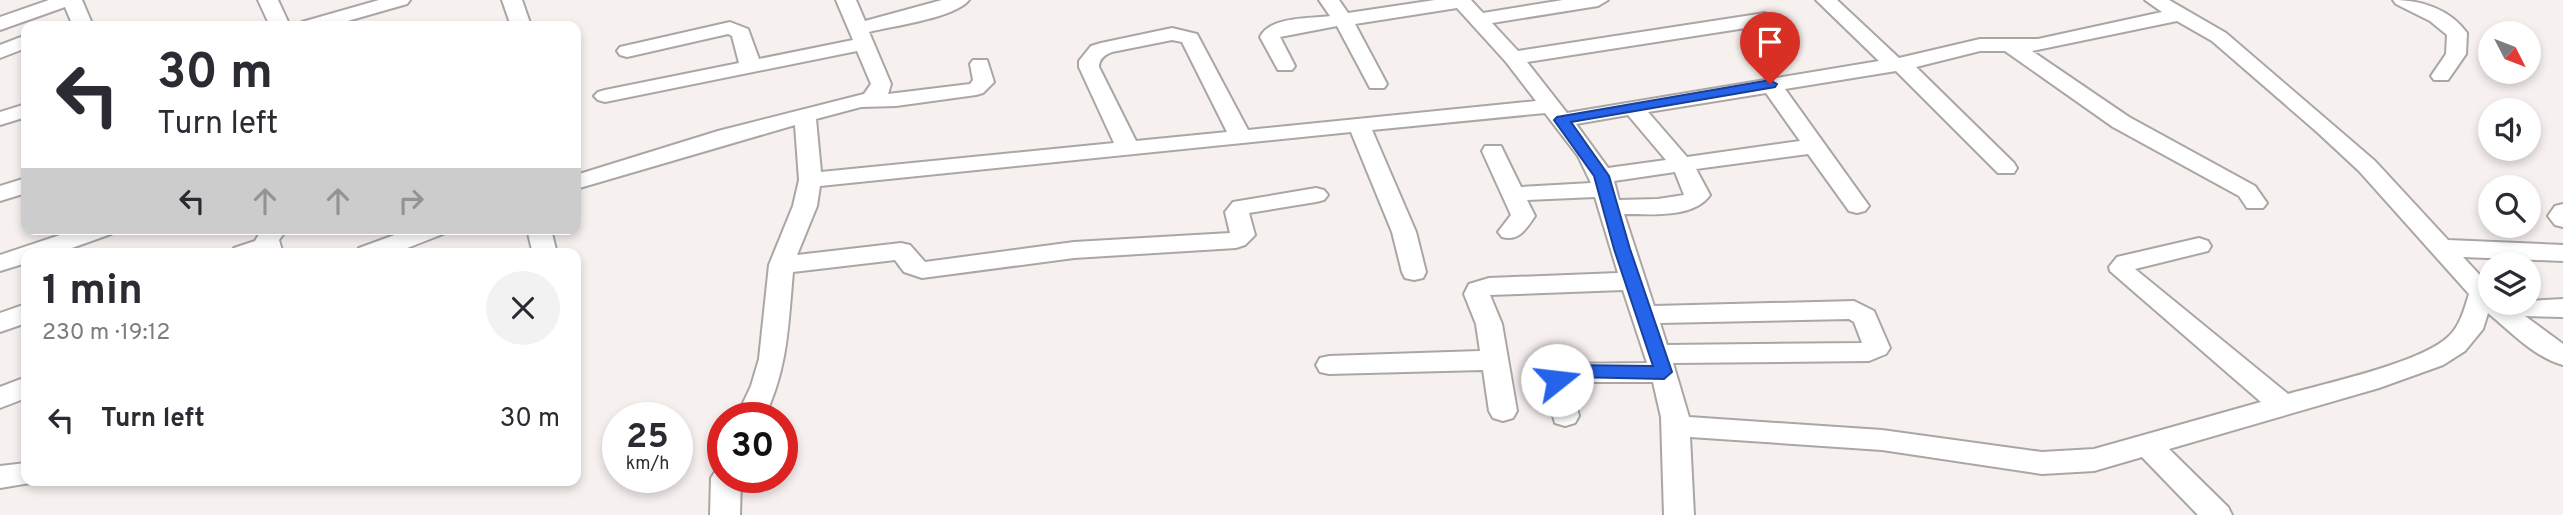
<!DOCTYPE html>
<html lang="en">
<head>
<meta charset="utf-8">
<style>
	:root { --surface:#fff; --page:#f2f2f3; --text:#2b2b33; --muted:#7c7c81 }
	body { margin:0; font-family:Overpass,sans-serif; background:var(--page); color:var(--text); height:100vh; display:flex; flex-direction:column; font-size:26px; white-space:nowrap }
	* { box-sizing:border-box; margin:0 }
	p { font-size:23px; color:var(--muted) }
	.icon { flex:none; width:38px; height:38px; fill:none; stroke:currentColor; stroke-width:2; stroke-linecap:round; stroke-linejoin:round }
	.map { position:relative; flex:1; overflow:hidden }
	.details { position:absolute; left:21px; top:248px; width:560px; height:238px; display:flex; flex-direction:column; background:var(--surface); border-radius:14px; box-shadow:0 4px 10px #0003 }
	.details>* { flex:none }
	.banner { position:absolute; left:21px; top:21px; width:560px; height:214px; border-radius:14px; box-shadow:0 4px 10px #0003; background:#fff; color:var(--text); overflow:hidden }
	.needle { width:46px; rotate:132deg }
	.tools { position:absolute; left:2478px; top:21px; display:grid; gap:14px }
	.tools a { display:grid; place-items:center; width:63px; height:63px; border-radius:50%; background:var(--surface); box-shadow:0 4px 10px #0003; font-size:35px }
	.speed { position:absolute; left:602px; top:402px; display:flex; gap:14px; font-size:35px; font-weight:700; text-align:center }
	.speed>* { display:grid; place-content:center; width:91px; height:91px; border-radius:50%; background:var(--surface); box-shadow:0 4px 10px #0003; line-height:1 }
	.speed small { font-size:18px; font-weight:400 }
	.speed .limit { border:10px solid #d22; background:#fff; color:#111 }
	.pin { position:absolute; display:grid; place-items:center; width:60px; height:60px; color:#fff; margin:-72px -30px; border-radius:50% 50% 50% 0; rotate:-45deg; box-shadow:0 0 7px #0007 }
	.pin .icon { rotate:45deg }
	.me { position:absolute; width:77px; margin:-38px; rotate:74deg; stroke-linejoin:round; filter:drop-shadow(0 0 5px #0008) }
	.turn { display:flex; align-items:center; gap:24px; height:147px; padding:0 21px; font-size:32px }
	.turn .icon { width:91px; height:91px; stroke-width:2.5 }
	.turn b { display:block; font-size:49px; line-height:60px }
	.lanes { display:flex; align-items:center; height:66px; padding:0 21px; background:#0003; justify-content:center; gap:35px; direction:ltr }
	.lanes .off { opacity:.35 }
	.round { display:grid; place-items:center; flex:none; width:74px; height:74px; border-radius:37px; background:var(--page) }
	.headline { display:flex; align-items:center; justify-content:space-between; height:119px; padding:0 21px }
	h1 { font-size:42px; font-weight:700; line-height:52px }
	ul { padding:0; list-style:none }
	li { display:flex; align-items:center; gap:21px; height:105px; padding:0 21px }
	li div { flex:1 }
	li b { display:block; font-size:26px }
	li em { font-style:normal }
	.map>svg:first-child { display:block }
</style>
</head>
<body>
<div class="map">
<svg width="2563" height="515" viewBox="0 0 2563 515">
	<rect width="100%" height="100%" fill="#f6f0ef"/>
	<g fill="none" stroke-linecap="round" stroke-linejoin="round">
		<defs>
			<g id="minor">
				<polygon points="49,0 82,0 93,26 73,26 65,7 0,30 0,17"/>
				<polygon points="258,0 278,0 290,26 270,26"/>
				<polygon points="379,0 410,0 407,4 330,26 299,26 302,22"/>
				<polygon points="502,0 522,0 531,26 511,26"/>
				<path d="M836,0h20l9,21 77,-21h27c-14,18 -77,26 -100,32l22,52 -3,10 82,-10 3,-4 -3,-16 3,-4h14l7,22 -11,11 -7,2 -80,11 -35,1 -45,12 5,53 293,-29 -35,-76v-6l12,-15 10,-3 71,-15 25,6 51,96 288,-29 -30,-39 -49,-54 -102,16 32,60 -3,4h-14l-33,-62 -57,11 15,29 -3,4h-14l-18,-33c10,-21 50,-18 70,-21l-11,-16h20l9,13 87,-13h36l12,13 80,-13h45l-10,6 -106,17 26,28 247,-38 10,6 -10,6 -238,37 40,51 312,-52 -63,-61h21l62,58 81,-19h58l124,-27 -17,-12h24l57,33 149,128 73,79 115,5v16l-100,-4 27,29v17l73,-4v18l-38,-1 38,28v21c-29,-8 -52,-33 -75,-52l-5,16 -18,22 -22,14 -64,23 -210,61 59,58 4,8h-34l-56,-58 -48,14 -52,3 -160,-24 -192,-13 4,78h-30l-3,-98 -8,-35h-82l8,34 -4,7 -10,3 -10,-3 -12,-43 11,-14 10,-2 83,-1 -24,-73 -133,5 12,29 15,87 -4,7 -10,3 -10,-3 -4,-7 -6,-41 -154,4 -9,-2 -4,-7 4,-7 9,-2 151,-5 -4,-27 -12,-30 5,-10 20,-6 129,-5 -23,-76 -68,3 8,16c-9,13 -16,26 -33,21l-4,-5 13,-17 -29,-64 3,-5h16l20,41 70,-4 -13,-27 -33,-43 -173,17 44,102 10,40 -3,6 -9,2 -9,-2 -3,-6 -10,-40 -41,-100 -531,54 -3,20 -20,49 104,-12 9,2 15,17 149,-20 156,-9 -5,-21 8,-10 83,-14 8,2 4,5 -4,5 -8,2 -67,11 6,22 -10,10 -9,3 -162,10 -152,20 -18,-6 -9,-12 -102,12c-5,55 -5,95 -29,146h-28l15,-32 8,-27 10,-94 24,-59 6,-26 -4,-55 -219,64v-14l142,-44 146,-37 7,-10 -14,-33 -252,51 -7,-2 -4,-4 4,-4 7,-2 134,-27 -7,-27 -4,-2 -101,23 -7,-2 -3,-4 3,-4 110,-25 18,7 11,30 94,-19zM2177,21l35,20 105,91 42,39 110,123c-5,16 -9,32 -21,43 -28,26 -121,46 -160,57l-153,-125 73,-18 3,-5 -3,-5 -9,-3 -82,19 -8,10 1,4 151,131 -167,47 -52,3 -160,-22 -193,-13 -16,-54 196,-2 17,-7 4,-6 -16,-37 -20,-10 -200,5 -30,-92c25,0 69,5 86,-19l-14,-26 112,-15 41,57 8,2 8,-2 4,-5 -84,-117 111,-18 102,102h16l3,-5 -3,-5 -98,-96 64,-16h25l108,76 126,69 8,12h16l4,-5 -12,-17 -126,-69 -97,-66zM1172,40l10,2 45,90 -91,9 -37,-74c0,-8 5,-12 13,-15zM1766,93l34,48 -113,16 -39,-45zM1628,115l38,45 -58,8 -32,-44zM1675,172l9,23 -26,4 -39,1 -5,-19zM1849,319l5,3 8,21 -195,2 -7,-22z"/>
				<path d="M2393,0c28,0 57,9 74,33l-1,21 -18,26h-14l-3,-4 15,-22 1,-19 -17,-14 -34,-17z"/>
				<polygon points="26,35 26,48 0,58 0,45"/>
				<polygon points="26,104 26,117 0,125 0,112"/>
				<polygon points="26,178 26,193 0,201 0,186"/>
				<polygon points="2563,204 2563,227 2555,225 2548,216 2555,206"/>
				<polygon points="78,229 115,229 111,234 55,254 26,254 26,263 0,271 0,255"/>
				<polygon points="262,229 287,229 279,240 283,254 231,254 234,248 255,241"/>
				<polygon points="411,229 447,229 443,234 392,254 356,254 359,248"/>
				<polygon points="527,229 551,229 557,254 533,254"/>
				<polygon points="26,304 26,323 0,332 0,313"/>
				<polygon points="26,377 26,398 0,408 0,387"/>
				<polygon points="26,463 26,481 36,482 0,488 0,466"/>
				<polygon points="723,468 723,478 741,478 740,515 710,515 711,478 716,470"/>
			</g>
		</defs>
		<use href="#minor" stroke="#aba6a5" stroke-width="4"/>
		<use href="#minor" fill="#fff" fill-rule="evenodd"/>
	</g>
	<polygon fill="#2563eb" stroke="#184099" stroke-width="2" points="1770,80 1777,84 1775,87 1571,122 1609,176 1630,249 1672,372 1664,379 1572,377 1564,385 1551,385 1549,380 1552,372 1570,365 1653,366 1614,249 1594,176 1554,120 1557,117"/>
</svg>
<div class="tools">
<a><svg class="needle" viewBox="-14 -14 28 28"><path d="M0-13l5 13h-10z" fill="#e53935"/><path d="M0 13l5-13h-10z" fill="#7c7c81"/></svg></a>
<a><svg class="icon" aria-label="sound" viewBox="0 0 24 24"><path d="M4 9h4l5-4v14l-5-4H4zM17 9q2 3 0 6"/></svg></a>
<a><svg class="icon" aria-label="search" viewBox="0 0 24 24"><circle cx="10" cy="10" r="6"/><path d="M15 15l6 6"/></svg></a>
<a><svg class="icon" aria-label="layers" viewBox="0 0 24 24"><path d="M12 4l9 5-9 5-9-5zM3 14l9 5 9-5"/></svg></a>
</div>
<div class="speed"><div>25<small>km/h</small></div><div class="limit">30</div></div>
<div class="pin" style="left:1770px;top:84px;background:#d93025"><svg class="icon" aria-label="arrive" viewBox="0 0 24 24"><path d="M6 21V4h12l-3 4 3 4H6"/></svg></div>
<svg class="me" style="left:1557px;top:380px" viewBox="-20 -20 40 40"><circle r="19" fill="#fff"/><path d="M0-13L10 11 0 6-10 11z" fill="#2563eb"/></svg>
<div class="banner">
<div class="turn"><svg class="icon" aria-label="left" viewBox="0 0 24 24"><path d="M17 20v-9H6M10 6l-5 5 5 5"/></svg><div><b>30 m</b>Turn left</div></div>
<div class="lanes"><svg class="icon" aria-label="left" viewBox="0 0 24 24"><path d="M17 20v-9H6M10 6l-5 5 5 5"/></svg><svg class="icon off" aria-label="ahead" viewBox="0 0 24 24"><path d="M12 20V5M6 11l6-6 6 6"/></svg><svg class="icon off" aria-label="ahead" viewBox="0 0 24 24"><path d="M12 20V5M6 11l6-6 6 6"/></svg><svg class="icon off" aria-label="right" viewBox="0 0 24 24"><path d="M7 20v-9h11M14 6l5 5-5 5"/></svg></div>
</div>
<section class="details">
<div class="headline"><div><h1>1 min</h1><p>230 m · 19:12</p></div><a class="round"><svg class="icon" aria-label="close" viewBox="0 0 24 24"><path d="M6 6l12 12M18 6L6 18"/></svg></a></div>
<ul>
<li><svg class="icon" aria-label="left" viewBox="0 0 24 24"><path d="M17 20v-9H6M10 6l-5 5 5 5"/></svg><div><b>Turn left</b></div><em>30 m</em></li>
</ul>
</section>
</div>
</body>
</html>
